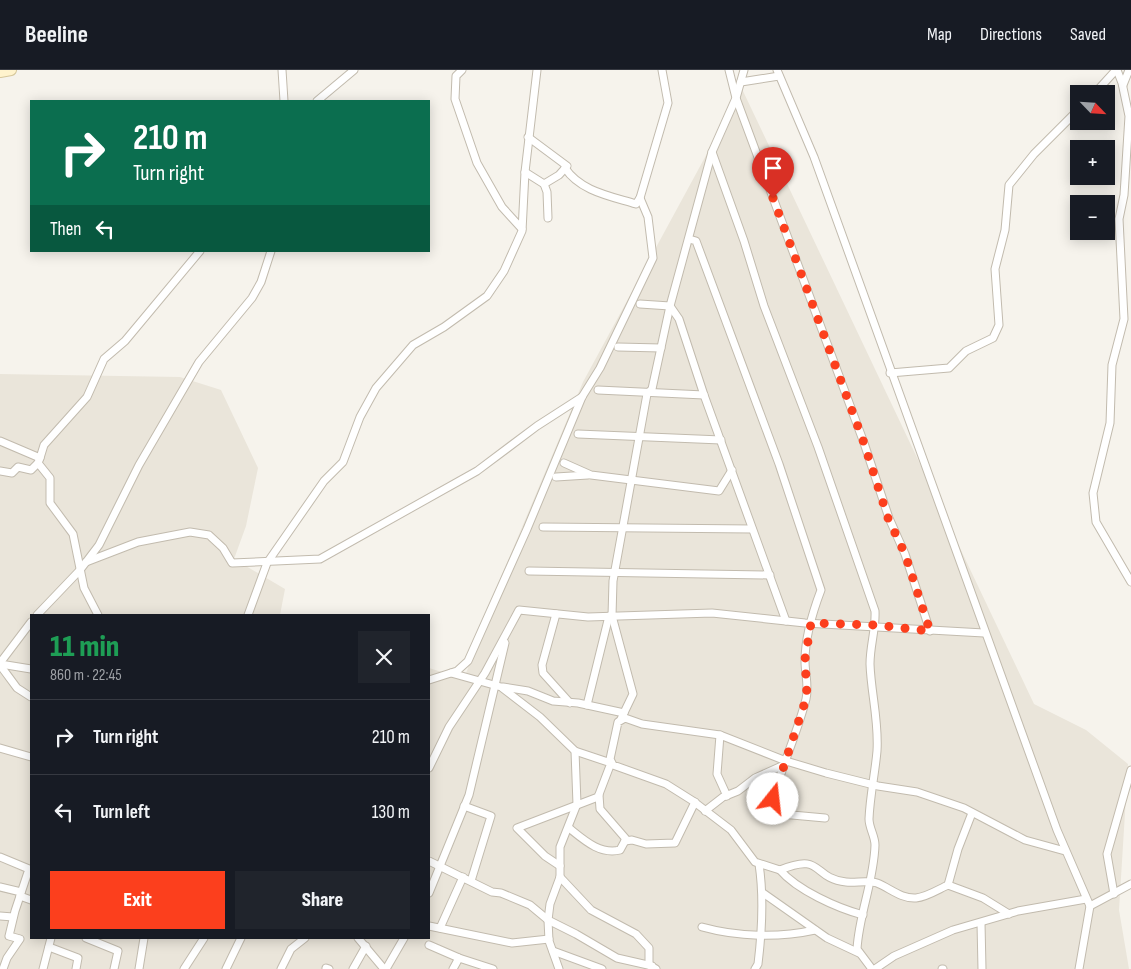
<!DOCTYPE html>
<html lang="en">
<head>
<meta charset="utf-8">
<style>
	:root { --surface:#171b24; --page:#20242c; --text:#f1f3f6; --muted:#9ea1a6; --line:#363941; --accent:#fc3f1d }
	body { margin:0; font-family:"Sofia Sans Condensed",sans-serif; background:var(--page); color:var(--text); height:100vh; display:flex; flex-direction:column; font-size:19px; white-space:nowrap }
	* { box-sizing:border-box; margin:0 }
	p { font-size:16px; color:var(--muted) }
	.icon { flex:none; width:28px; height:28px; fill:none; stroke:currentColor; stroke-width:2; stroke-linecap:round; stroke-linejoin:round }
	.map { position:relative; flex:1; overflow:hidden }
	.panel { position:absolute; left:30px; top:544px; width:400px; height:325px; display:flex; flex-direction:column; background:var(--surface); border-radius:0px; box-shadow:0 2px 12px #0003 }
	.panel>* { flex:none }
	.banner { position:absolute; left:30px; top:30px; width:400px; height:152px; border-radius:0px; box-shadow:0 2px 12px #0003; background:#0b6e4f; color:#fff; overflow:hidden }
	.needle { width:32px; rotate:115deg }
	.buttons { position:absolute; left:1070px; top:15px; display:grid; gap:10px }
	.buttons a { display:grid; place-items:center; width:45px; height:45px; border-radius:0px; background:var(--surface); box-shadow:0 2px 12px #0003; font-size:25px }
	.pin { position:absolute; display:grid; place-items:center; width:42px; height:42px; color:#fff; margin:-51px -21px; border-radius:50% 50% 50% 0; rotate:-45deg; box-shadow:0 0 5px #0007 }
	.pin .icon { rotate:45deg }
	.me { position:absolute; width:55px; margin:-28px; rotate:16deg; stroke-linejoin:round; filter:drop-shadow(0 0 4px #0008) }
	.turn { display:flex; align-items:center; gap:18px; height:105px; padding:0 20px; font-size:22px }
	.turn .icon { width:65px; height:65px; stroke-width:2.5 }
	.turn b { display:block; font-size:35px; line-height:42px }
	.then { display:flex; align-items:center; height:48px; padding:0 20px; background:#0003; gap:10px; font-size:19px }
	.round { display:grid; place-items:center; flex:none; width:52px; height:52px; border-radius:0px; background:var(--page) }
	.head { display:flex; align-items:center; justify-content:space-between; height:85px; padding:0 20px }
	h1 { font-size:30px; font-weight:800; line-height:38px; color:#1e9e55 }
	.action { display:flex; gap:10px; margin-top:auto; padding:10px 20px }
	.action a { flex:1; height:58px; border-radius:0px; background:var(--accent); color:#fff; font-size:20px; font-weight:800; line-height:58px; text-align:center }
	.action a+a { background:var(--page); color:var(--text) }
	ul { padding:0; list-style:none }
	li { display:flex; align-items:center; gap:15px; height:75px; padding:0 20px; border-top:1px solid var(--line) }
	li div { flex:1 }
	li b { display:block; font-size:19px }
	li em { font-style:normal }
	header { display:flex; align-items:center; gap:30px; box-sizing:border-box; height:70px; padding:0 25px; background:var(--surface); border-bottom:1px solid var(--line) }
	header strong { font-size:24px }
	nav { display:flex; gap:28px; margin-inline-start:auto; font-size:18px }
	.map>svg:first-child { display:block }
</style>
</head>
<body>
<header>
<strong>Beeline</strong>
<nav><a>Map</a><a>Directions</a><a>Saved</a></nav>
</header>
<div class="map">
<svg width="1131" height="899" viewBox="0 0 1131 899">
	<rect width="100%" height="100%" fill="#f6f3ec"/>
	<polygon fill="#eae5da" points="742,19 1034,634 1086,660 1128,694 1119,840 1129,899 0,899 0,304 180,307 221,320 258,398 246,456 234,489 285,519 280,545 31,545 31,868 429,868 429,598 464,609 499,512 583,312"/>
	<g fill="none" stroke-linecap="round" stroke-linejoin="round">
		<defs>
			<g id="minor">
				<polyline points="282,0 284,31"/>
				<polyline points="462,0 456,6 455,29 477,93 502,137 522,159"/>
				<polyline points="744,0 736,28 864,373 889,448 905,484 930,561"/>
				<polyline points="777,0 814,87 1057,760 1090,836 1079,899"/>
				<polyline points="1117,0 1122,13 1129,46 1124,125 1119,149 1124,249 1112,295 1110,353 1093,423 1096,452 1131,512"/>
				<polyline points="741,12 779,6"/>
				<polyline points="1123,15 1129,0"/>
				<polyline points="1094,24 1116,0"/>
				<polyline points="317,31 354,0"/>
				<polyline points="528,67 567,96 559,105 544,114"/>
				<path d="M712,82l32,89 20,65 54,141 57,164c1,18 -5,34 -5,53 1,29 9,57 7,87 -2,23 -7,44 -8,68 0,9 6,17 6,26 -1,36 -16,69 -18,104l15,20"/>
				<path d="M565,98c15,23 45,28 71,36l4,-6 28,-95 -6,-33"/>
				<polyline points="525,102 544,114 547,122 548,148"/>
				<path d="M689,169l7,2 83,223 42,126c-8,21 -16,47 -16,71 0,12 4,26 1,38 -10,39 -28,74 -36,114l55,5"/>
				<polyline points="640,234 670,236 679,249 704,325 786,551"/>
				<polyline points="618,277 661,278"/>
				<polyline points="890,303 949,298 966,281 993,268 999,255 995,199 1005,160 1009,115 1034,84 1079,39"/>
				<polyline points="598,320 704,325"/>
				<polyline points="578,364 721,370"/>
				<polyline points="0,371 40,388 44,375 87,327 104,289 125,271 200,181"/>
				<polyline points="40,388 38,393 50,408 50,433 73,464 84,518 98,545"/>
				<polyline points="564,393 591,405 719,421 732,400"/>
				<polyline points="0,401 12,403 18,397 31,400 38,393"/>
				<polyline points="556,407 588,405"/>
				<polyline points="543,457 752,459"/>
				<polyline points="86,492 138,472 190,462 209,465 223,478 232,493 320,489 477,401 537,356 582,327"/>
				<polyline points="529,501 770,505"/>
				<polyline points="556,544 542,595 543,603 570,633"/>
				<polyline points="37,545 80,500 99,475 139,395 199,292 252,228 261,212 271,181"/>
				<polyline points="248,545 267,493 324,411 343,392 360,347 376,318 413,275 444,257 487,226 504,201 522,161 525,102 537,0"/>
				<polyline points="0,593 31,552"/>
				<polyline points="0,594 31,599"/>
				<polyline points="0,595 17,618 31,627"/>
				<polyline points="451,603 501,617 540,647 575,681 577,734 560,777 560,807 550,834 548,850 549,871 559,899"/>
				<polyline points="429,610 457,601 468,591 527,459 582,327 600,298 653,188 648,147 640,128"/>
				<polyline points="503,617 528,621 553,631 578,633 624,643"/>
				<polyline points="587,635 609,546"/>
				<polyline points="621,649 633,624 612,546 613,511 647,324 652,319 670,236 712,82 736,28 729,0"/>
				<polyline points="720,665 717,704 727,726"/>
				<polyline points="0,678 31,687"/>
				<polyline points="429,698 449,657 485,603 519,540 588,547 712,543 805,553 984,563"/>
				<polyline points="464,736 491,746 471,811"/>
				<polyline points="705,741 723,727 738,721 755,708 784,695"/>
				<path d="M569,758c15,12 31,27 51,22l6,-11 -26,-30 -1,-14"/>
				<polyline points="625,771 632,770 646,774 675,773 695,732"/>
				<polyline points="0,787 29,799 15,841 9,866 20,869 7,888 3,899"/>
				<polyline points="429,791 492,822 501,823 530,835 548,850 576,864 617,888 652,896"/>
				<polyline points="560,796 545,786 517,758 598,727 611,693 575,681"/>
				<path d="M780,800c17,20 57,38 83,45"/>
				<polyline points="560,807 591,840 636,864 649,878 649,895 656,899"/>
				<polyline points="948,815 958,779 972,743"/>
				<polyline points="0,817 21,822"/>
				<polyline points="429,823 469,725 505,573"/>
				<polyline points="763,823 827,868 859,883"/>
				<polyline points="1114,824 1107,784 1131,700"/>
				<polyline points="20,826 31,830"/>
				<polyline points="1090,836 1131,814"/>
				<path d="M1009,844l-26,-16 -35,-13c-9,4 -21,12 -32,13 -15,1 -26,-10 -39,-15 -9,-3 -21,0 -31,-1 -35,-4 -22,-30 -66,-12l-25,-8 -24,-32 -38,-29 -27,-17 -53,-19 -3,-6 8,-37 7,-4 17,6 78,11 66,26 40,12 52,13 39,6 47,16 61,32 40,11"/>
				<polyline points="0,846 13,847"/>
				<polyline points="981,853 982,899"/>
				<polyline points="429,856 512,873 549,869"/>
				<path d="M702,857c36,10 77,11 113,3"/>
				<polyline points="440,858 463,807"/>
				<polyline points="86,868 118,881 114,899"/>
				<polyline points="358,868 384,899"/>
				<polyline points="429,875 459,888 493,899"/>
				<polyline points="49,877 78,888 76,899"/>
				<polyline points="553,881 602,899"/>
				<polyline points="326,898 329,899"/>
				<polyline points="43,899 51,868"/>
				<polyline points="139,899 144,868"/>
				<polyline points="184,899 204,868"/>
				<polyline points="226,899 241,868"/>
				<polyline points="281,899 291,879 305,868"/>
				<polyline points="353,899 366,876"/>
				<polyline points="386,899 404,868"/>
				<polyline points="453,899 459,888"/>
				<path d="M755,899l3,-5c4,-33 6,-67 1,-100"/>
				<polyline points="875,899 894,886 953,860 1018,841 1086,829"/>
				<polyline points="942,899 943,899"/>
			</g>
			<polyline id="secondary" points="0,2 11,0"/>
		</defs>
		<use href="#minor" stroke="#c2bbae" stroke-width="9"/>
		<use href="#secondary" stroke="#d6c79b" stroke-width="12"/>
		<use href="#minor" stroke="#fff" stroke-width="7"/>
		<use href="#secondary" stroke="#fff3cd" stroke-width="10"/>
	</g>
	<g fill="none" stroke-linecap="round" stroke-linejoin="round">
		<polyline stroke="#fc3f1d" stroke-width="9" stroke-dasharray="0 16.2" points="773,128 864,373 888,448 905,484 930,561 876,555 811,553 805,589 807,626 773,729"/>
	</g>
</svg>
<div class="buttons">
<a><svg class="needle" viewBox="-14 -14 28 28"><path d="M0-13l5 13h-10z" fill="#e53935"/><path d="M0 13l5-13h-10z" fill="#9ea1a6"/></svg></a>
<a>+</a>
<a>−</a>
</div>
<div class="pin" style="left:773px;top:128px;background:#d93025"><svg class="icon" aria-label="arrive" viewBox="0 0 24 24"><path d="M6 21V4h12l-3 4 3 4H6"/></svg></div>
<svg class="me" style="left:773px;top:729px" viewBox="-20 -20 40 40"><circle r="19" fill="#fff"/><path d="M0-13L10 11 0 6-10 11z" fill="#fc3f1d"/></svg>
<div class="banner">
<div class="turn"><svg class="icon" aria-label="right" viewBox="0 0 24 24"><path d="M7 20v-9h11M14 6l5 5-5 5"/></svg><div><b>210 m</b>Turn right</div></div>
<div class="then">Then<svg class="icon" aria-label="left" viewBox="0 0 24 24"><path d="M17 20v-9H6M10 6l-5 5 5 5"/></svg></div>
</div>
<section class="panel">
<div class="head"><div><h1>11 min</h1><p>860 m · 22:45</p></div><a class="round"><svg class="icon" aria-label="close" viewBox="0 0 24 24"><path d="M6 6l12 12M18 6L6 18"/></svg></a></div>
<ul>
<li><svg class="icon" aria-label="right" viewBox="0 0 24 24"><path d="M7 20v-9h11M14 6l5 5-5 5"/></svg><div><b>Turn right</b></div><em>210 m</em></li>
<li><svg class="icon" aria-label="left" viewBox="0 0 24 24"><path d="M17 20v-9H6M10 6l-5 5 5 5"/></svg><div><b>Turn left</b></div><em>130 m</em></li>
</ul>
<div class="action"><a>Exit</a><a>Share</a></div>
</section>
</div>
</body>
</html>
